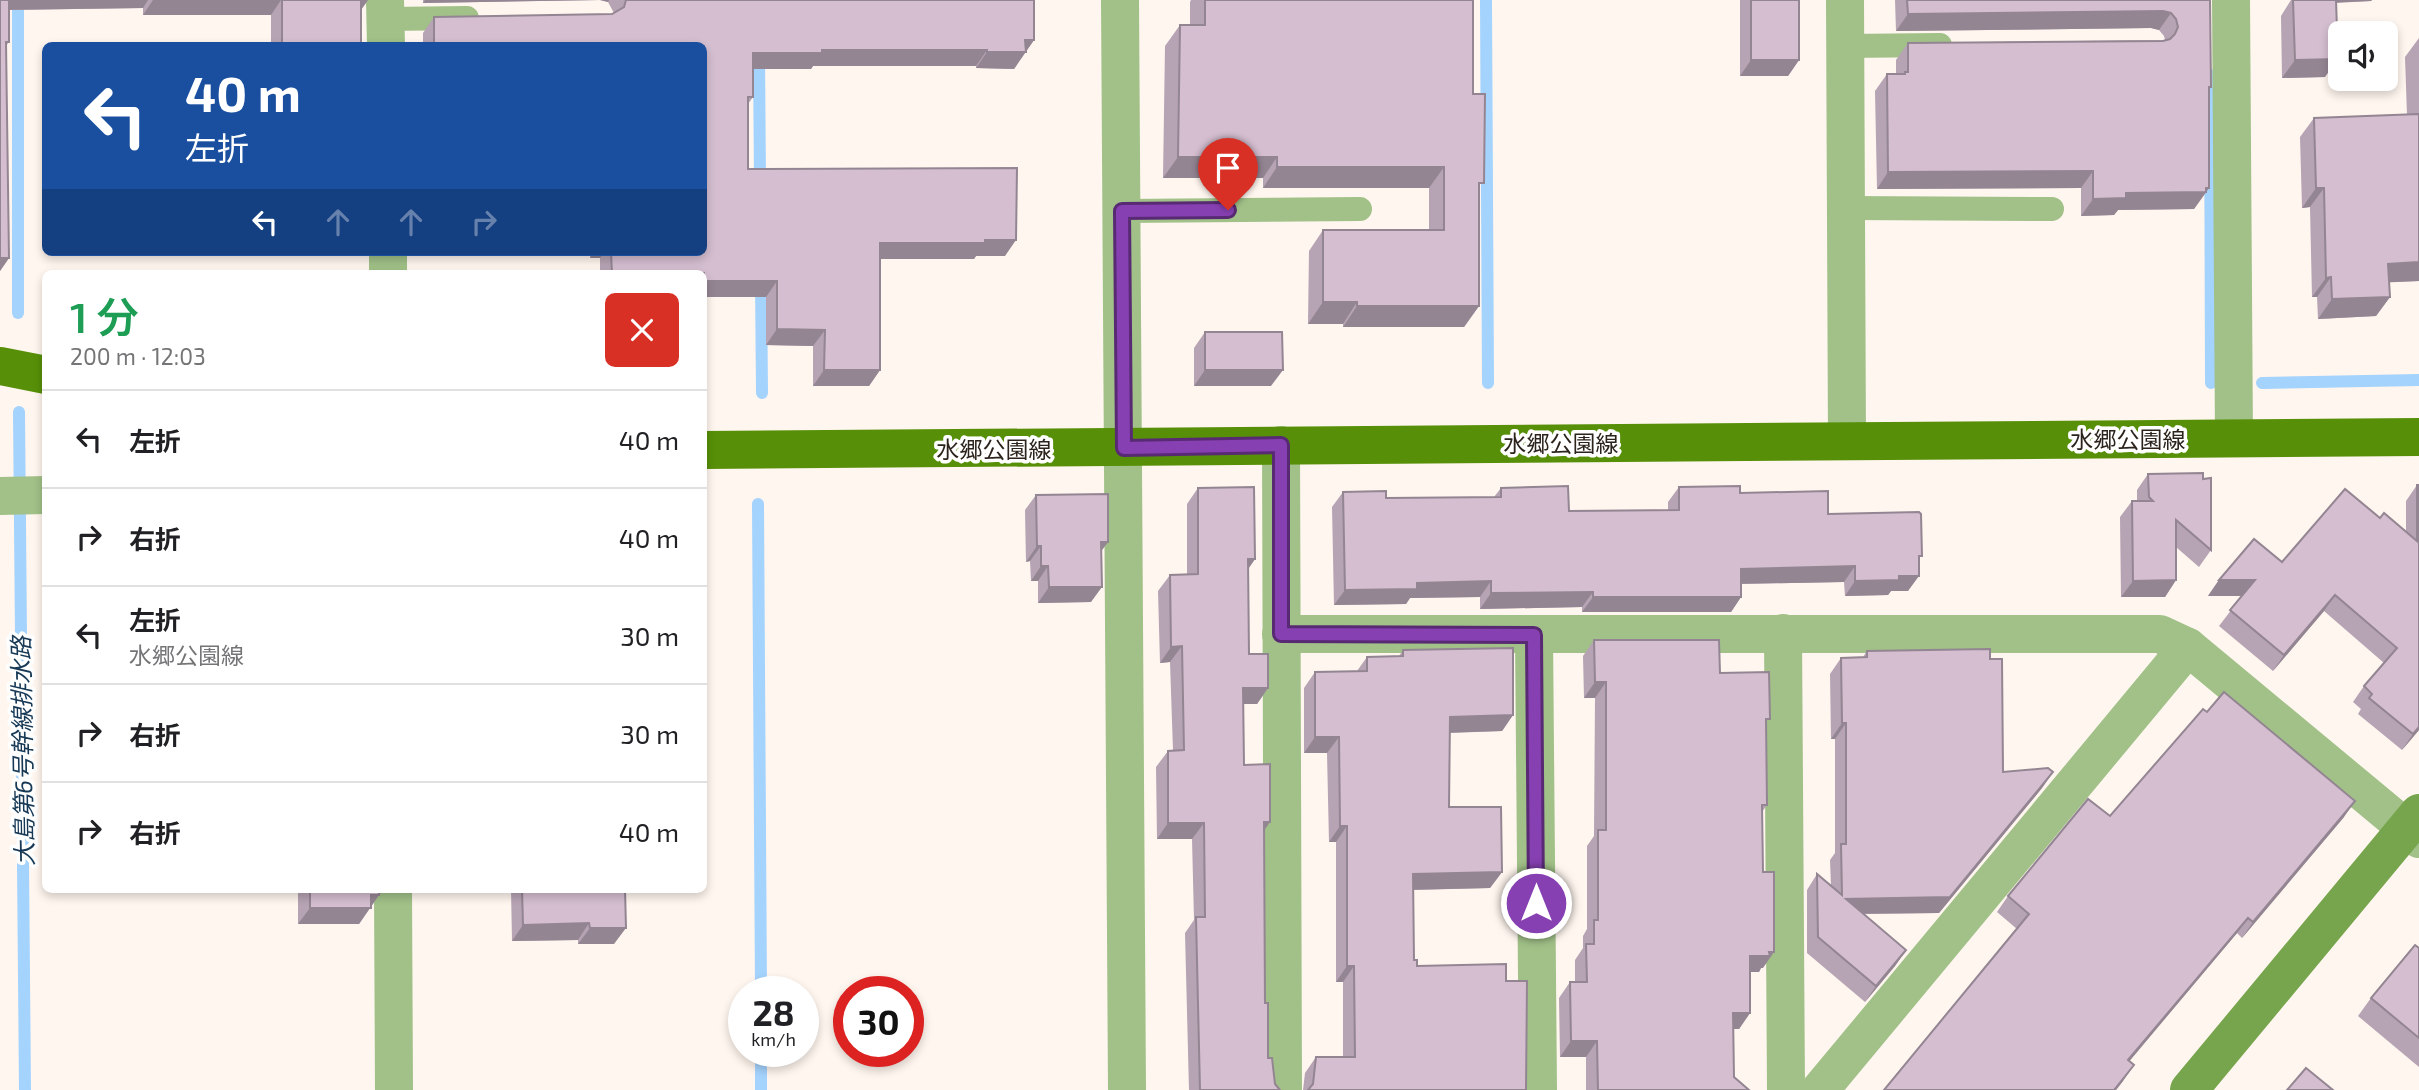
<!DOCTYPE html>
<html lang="ja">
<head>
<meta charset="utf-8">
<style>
	:root { --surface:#fff; --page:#f2f2f2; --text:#202124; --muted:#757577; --line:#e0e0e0 }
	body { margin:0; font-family:"Exo 2","Noto Sans JP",sans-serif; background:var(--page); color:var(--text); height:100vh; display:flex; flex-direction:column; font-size:26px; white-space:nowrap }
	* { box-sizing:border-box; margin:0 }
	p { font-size:23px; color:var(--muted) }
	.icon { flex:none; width:38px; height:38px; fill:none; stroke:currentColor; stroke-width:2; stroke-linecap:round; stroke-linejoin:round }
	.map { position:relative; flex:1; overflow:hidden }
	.drawer { position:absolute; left:42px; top:270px; width:665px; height:623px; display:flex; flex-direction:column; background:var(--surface); border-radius:10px; box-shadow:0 4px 10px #0003 }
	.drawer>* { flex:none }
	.banner { position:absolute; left:42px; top:42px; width:665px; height:214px; border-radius:10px; box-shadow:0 4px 10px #0003; background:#1a4fa0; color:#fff; overflow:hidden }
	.tools { position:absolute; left:2328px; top:21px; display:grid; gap:14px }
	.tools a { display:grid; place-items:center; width:70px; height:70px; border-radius:10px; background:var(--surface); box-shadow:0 4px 10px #0003; font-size:35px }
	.speed { position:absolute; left:728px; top:976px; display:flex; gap:14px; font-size:35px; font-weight:700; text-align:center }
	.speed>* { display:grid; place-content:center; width:91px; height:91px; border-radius:50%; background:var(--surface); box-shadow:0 4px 10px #0003; line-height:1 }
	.speed small { font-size:18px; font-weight:400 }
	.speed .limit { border:10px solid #d22; background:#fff; color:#111 }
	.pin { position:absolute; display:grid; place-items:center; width:60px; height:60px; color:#fff; margin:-72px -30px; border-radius:50% 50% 50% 0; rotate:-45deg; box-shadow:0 0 7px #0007 }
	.pin .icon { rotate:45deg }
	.me { position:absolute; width:77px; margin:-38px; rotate:0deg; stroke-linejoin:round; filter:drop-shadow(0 0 5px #0008) }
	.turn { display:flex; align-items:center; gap:24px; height:147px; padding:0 28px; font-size:32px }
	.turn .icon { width:91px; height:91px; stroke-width:2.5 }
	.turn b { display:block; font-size:49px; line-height:60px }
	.lanes { display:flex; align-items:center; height:66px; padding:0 28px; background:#0003; justify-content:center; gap:35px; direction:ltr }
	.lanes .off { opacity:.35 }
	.round { display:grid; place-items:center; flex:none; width:74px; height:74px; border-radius:10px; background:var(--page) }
	.overview { display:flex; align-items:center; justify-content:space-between; height:119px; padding:0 28px }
	h1 { font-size:42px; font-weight:600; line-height:52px; color:#1e9e55 }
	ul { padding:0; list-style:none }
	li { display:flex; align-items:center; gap:21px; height:98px; padding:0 28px; border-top:2px solid var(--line) }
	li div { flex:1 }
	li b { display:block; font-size:26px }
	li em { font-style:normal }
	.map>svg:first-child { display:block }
</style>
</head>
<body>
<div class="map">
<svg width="2419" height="1090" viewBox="0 0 2419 1090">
	<rect width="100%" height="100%" fill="#fff6ef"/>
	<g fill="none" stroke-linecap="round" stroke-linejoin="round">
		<g stroke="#a4d3fe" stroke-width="12">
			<polyline points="18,0 18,313"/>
			<polyline points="1486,0 1488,383"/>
			<polyline points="759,54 760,183"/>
			<polyline points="2210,75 2211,383"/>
			<polyline points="761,281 762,393"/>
			<polyline points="2262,383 2419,380"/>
			<polyline points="19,412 25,1090"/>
			<polyline points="758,504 761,992"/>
			<polyline points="761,1052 761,1090"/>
		</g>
		<g stroke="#a1c188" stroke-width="24">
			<polyline points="386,19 467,18"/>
			<polyline points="1845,46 1940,45"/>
			<polyline points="1846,208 2052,209"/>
			<polyline points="1122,211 1360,209"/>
		</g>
		<g stroke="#a1c188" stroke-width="38">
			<polyline points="385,0 386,46"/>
			<polyline points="1120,0 1127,1090"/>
			<polyline points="1845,0 1847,441"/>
			<polyline points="2231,0 2234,438"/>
			<polyline points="388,252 388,273"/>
			<polyline points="1281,445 1283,1090"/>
			<polyline points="0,496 46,495"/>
			<polyline points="1783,633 1786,1090"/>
			<polyline points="1281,634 2160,634 2188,647 2419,839"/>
			<polyline points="1534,635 1538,1090"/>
			<polyline points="393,889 394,1090"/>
			<polyline points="1820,1090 2188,647"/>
		</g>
		<polyline stroke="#77a54d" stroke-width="38" points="2189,1090 2419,813"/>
		<g stroke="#579008" stroke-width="38">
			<polyline points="0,366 46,375"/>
			<polyline points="704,450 2419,437"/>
		</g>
	</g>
	<g fill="#b6a3b3">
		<polygon points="0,0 368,0 361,10 361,46 271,46 271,15 143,15 143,8 9,10 9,42 6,46 9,258 0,271"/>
		<polygon points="423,0 1034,0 1034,40 1014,69 976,68 976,66 813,66 811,69 753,69 753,97 748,104 748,169 1005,256 976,256 974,259 880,259 880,370 869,386 813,386 813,346 766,345 766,297 704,273 600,273 600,258 590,258 590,252 704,252 704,46 423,46 423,33 434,17 612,14 614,13 608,2 600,0 423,3"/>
		<polygon points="1191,0 1473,0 1473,94 1479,189 1479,306 1464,327 1343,327 1343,324 1308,324 1309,251 1323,230 1429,230 1429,188 1263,188 1263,178 1163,178 1165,46 1180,25 1190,25 1190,2"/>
		<polygon points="1740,0 1799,0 1799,60 1788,76 1740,76"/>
		<polygon points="1895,0 2210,0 2211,87 2209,91 2209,188 2194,209 2118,210 2114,215 2081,216 2081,188 1877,189 1875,91 1887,74 1896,74 1896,60 1908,43 2165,40 2164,36 2159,30 2151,28 1896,31"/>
		<polygon points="2291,0 2372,0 2371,1 2336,3 2325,77 2282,78 2281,16"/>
		<polygon points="2419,38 2419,281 2389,282 2390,297 2376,316 2318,319 2317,297 2312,297 2310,207 2302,208 2300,137 2314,118 2407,115 2405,57"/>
		<polygon points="1205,332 1271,386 1194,386 1194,348"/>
		<polygon points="2148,474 2211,550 2199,567 2176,547 2176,580 2165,597 2121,597 2120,517 2132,501 2137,501 2137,490"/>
		<polygon points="2417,485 2419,485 2419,730 2402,750 2358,714 2361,709 2353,702 2364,686 2384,663 2324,611 2273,671 2219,626 2242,596 2208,596 2219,580 2282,562 2380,518 2406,531 2406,501"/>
		<polygon points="1679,487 1740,493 1828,514 1919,560 1908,591 1891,591 1888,595 1845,596 1844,582 1741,584 1741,597 1731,612 1582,612 1582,607 1480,609 1480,597 1410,598 1406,604 1334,605 1332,507 1343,492 1386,498 1494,497 1501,488 1569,511 1668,510 1668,502"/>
		<polygon points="1198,488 1255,559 1248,569 1249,654 1268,688 1257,704 1243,704 1244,765 1264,831 1265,1003 1268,1058 1275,1084 1280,1090 1189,1090 1185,933 1194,920 1192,839 1157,839 1156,767 1168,751 1173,751 1170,662 1160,663 1158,591 1170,575 1187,574 1187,504"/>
		<polygon points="1036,495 1101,551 1091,602 1038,603 1038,581 1031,581 1030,561 1026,562 1025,510"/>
		<polygon points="1594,640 1720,673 1766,725 1767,805 1762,812 1763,968 1761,968 1759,972 1750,972 1750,1013 1739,1029 1733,1029 1734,1077 1749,1090 1586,1090 1586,1057 1560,1057 1559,998 1570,982 1575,982 1575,960 1583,948 1583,936 1587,929 1587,846 1594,836 1595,698 1584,698 1583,656"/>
		<polygon points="1403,650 1513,715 1502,731 1450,733 1449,807 1502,872 1490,888 1413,890 1414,960 1417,966 1506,981 1526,1090 1303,1090 1305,1073 1316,1057 1343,1057 1343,982 1336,982 1336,842 1329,842 1327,753 1304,753 1304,688 1315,672 1357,671 1367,657 1399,656"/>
		<polygon points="1867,651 1990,659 2003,772 2053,772 2042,788 1939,913 1864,914 1906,950 1895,966 1865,1002 1807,953 1807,890 1817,874 1831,886 1830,860 1835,853 1835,739 1831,739 1830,674 1841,658 1863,657"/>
		<polygon points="2110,816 2344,817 2242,938 2237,933 2129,1061 2123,1081 2116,1090 1884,1090 2017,929 1997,912 2008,896"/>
		<polygon points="298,889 379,889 379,895 359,924 298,924"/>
		<polygon points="511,889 625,889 614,944 578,944 578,940 512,941"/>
		<polygon points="2419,948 2419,1067 2358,1016 2371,998"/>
	</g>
	<g fill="#948592">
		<polygon points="4,0 148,0 143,8 0,10"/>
		<polygon points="153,0 281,0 271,15 143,15"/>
		<polygon points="359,0 368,0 358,14"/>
		<polygon points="425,0 609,0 608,2 600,0 423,3"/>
		<polygon points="2326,0 2372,0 2371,1 2323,3"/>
		<polygon points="2163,11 2171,13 2159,30 2151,28 1896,31 1908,14"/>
		<polygon points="1025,40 1034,40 1014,69 976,68 987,52"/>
		<polygon points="822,50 987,50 976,66 813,66 811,69 742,69 753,53"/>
		<polygon points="2338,59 2325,77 2282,78 2295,60"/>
		<polygon points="1751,60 1799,60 1788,76 1740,76"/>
		<polygon points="1178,157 1277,157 1263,178 1163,178"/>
		<polygon points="1277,167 1444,167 1429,188 1263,188"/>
		<polygon points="2093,171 2081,188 1877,189 1888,172"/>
		<polygon points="2209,188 2194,209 2118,210 2114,215 2081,216 2093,199 2126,193"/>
		<polygon points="2316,188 2324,188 2310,207 2302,208"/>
		<polygon points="985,240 1016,240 1005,256 976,256 974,259 869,259 880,243"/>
		<polygon points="594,252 604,252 600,258 590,258"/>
		<polygon points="0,258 9,258 0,271"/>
		<polygon points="2419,262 2419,281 2375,283 2388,264"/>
		<polygon points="2331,277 2317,297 2312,297 2326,278"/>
		<polygon points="704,281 777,281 766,297 704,297"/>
		<polygon points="2390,297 2376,316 2318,319 2332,299"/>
		<polygon points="1323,302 1357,302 1343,324 1308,324"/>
		<polygon points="1357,306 1479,306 1464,327 1343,327"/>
		<polygon points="777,329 825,330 813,346 766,345"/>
		<polygon points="824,370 880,370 869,386 813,386"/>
		<polygon points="1205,370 1283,370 1271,386 1194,386"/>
		<polygon points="1101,542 1108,542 1097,557"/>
		<polygon points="1037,546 1041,546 1030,561 1026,562"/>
		<polygon points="1248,559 1255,559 1244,575"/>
		<polygon points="1041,566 1048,566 1038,581 1031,581"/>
		<polygon points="1855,566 1844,582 1730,584 1741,569"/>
		<polygon points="1899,576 1919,576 1908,591 1891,591 1888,595 1845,596 1855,581"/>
		<polygon points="2176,580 2165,597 2121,597 2133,581"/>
		<polygon points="2219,580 2255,580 2244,596 2208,596"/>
		<polygon points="1491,581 1480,597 1410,598 1406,604 1334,605 1345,590 1417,583"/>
		<polygon points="1049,587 1102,587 1091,602 1038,603"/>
		<polygon points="1593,592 1582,607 1480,609 1491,593"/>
		<polygon points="2335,595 2324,611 2273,671 2284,655"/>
		<polygon points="1593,597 1741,597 1731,612 1582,612"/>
		<polygon points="1182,646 1170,662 1160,663 1171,647"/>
		<polygon points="1595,682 1606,682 1595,698 1584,698"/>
		<polygon points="1243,688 1268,688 1257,704 1232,704"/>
		<polygon points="1513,715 1502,731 1438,733 1450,717"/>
		<polygon points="1842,723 1846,723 1835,739 1831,739"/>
		<polygon points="2419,727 2419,730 2402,750 2413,734"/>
		<polygon points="1315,737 1339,737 1327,753 1304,753"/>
		<polygon points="2053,772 2042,788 1939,913 1835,914 1846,899"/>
		<polygon points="2355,801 2344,817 2242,938 2253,922"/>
		<polygon points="1264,822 1270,822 1259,838"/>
		<polygon points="1168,823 1204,823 1192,839 1157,839"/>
		<polygon points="1340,826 1347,826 1336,842 1329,842"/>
		<polygon points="1502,872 1490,888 1402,890 1413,874"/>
		<polygon points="371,895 379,895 359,924 298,924 310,908"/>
		<polygon points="2248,918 2237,933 2117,1076 2128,1060"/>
		<polygon points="589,923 578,940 512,941 523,925"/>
		<polygon points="590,928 626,928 614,944 578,944"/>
		<polygon points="1906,950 1895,966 1865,1002 1876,986"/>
		<polygon points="1769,952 1774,952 1763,968 1761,968 1759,972 1739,972 1750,956"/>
		<polygon points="1347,966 1354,966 1343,982 1336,982"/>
		<polygon points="1733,1013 1750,1013 1739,1029 1721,1029"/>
		<polygon points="1571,1041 1597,1041 1586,1057 1560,1057"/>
		<polygon points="2134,1065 2123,1081 2116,1090 2114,1090"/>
	</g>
	<g fill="#d4bed0" stroke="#948592" stroke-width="2">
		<polygon points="0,0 9,0 9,42 6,42 9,258 0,258"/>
		<rect x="282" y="0" width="79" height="46"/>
		<polygon points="626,0 1034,0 1034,40 1025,40 1026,52 987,52 987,50 822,50 822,53 753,53 753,97 748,97 748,169 1017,168 1016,240 985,240 985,243 880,243 880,370 824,370 825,330 777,329 777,281 704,281 704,273 612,273 611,252 704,252 704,46 434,46 434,17 612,14 624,7"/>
		<polygon points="1205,0 1473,0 1473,94 1485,94 1484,183 1479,183 1479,306 1357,306 1357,302 1323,302 1323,230 1444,230 1444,167 1277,167 1277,157 1178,157 1180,25 1205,25"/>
		<rect x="1751" y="0" width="48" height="60"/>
		<polygon points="1907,0 2210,0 2211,87 2209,87 2209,188 2206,188 2206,192 2126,193 2126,198 2093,199 2093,171 1888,172 1887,74 1905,74 1905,72 1908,72 1908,43 2163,41 2170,39 2175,34 2178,27 2176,19 2171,13 2163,11 1908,14"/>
		<polygon points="2293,0 2336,0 2338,59 2295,60"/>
		<polygon points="2419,114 2419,262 2388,264 2390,297 2332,299 2331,277 2326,278 2324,188 2316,188 2314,118"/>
		<polygon points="1205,332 1282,332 1283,370 1205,370"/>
		<polygon points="2203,473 2203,479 2211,478 2211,550 2176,520 2176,580 2133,581 2132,501 2153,501 2149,497 2148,474"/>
		<polygon points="2417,485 2419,485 2419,727 2413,734 2369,698 2372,694 2364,686 2397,648 2335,595 2284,655 2230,610 2255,580 2219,580 2254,539 2282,562 2345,489 2380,518 2384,513 2417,541"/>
		<polygon points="1568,486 1569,511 1679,510 1679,487 1740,486 1740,493 1828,491 1828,514 1919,512 1921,514 1922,556 1919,556 1919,576 1899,576 1899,580 1855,581 1855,566 1741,569 1741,597 1593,597 1593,592 1491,593 1491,581 1417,583 1417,589 1345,590 1343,492 1386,491 1386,498 1501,497 1501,488"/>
		<polygon points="1254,487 1255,559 1248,559 1249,654 1268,654 1268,688 1243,688 1244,765 1270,764 1270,822 1264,822 1265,1003 1268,1003 1268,1058 1272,1058 1275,1084 1280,1090 1200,1090 1196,917 1205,917 1204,823 1168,823 1168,751 1184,750 1182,646 1171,647 1170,575 1198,574 1198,488"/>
		<polygon points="1108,494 1108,542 1101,542 1102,587 1049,587 1048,566 1041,566 1041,546 1037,546 1036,495"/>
		<polygon points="1594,640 1719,640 1720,673 1769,672 1770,719 1766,719 1767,805 1762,805 1763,872 1774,872 1774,952 1769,952 1770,956 1750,956 1750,1013 1733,1013 1734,1077 1749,1090 1598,1090 1597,1041 1571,1041 1570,982 1587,982 1586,944 1594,944 1594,920 1598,920 1598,830 1606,830 1606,682 1595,682"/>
		<polygon points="1513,648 1513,715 1450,717 1449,807 1501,807 1502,872 1413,874 1414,960 1417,960 1417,966 1506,964 1506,981 1527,981 1526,1090 1308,1090 1313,1084 1316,1057 1355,1057 1354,966 1347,966 1347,826 1340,826 1339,737 1315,737 1315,672 1367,671 1367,657 1403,656 1403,650"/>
		<polygon points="1990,649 1990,659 2002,659 2003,772 2048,768 2053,772 1950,897 1846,899 1906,950 1876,986 1818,937 1817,874 1842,895 1841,844 1846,844 1846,723 1842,723 1841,658 1867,657 1867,651"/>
		<polygon points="2224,692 2355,801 2253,922 2248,918 2128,1060 2134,1065 2114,1090 1884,1090 2029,914 2008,896 2088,799 2110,816 2203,709 2207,712"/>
		<polygon points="310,889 379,889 379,895 371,895 371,908 310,908"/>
		<polygon points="522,889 625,889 626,928 590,928 589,923 523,925"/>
		<polygon points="2415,945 2419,948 2419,1038 2371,998"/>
		<polygon points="2306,1068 2333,1090 2287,1090"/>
	</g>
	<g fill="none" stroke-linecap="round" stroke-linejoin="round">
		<defs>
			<polyline id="route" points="1228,210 1122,211 1124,448 1281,445 1281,634 1534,635 1536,903"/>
		</defs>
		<use href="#route" stroke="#582a74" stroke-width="18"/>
		<use href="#route" stroke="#8740b2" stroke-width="12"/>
	</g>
	<g text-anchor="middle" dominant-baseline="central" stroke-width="7" stroke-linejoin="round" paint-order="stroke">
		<g font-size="23" fill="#2b231c" stroke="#fff">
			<text x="2128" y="439">水郷公園線</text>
			<text x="1561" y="443">水郷公園線</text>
			<text x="994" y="449">水郷公園線</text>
		</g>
		<g font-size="24" font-style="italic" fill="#173955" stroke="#fff">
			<text transform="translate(22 751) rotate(-91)">大島第6号幹線排水路</text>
		</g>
	</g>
</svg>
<div class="tools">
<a><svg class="icon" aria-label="sound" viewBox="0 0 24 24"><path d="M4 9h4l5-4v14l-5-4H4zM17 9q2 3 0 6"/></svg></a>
</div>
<div class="speed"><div>28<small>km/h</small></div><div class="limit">30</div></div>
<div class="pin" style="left:1228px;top:210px;background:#d93025"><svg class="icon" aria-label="arrive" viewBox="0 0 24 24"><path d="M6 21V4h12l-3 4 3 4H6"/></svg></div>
<svg class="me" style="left:1536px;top:903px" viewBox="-20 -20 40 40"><circle r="17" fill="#8740b2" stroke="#fff" stroke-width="3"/><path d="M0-11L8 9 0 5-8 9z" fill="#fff"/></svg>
<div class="banner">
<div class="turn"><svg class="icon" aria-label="left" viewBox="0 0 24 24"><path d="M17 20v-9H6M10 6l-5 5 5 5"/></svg><div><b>40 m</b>左折</div></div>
<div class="lanes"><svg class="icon" aria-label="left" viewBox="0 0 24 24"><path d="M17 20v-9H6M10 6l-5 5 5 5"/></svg><svg class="icon off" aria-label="ahead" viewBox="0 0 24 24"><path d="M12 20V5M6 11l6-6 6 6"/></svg><svg class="icon off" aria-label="ahead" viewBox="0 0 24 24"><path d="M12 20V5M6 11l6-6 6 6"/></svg><svg class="icon off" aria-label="right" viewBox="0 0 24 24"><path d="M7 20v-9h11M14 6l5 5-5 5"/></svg></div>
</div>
<section class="drawer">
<div class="overview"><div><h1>1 分</h1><p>200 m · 12:03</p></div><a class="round" style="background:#d93025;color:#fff"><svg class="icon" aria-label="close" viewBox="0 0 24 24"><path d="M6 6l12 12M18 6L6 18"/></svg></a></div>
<ul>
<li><svg class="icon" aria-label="left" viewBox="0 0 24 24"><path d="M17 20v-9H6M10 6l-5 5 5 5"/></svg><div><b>左折</b></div><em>40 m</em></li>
<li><svg class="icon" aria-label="right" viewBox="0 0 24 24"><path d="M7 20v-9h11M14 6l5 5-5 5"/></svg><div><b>右折</b></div><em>40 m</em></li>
<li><svg class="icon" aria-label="left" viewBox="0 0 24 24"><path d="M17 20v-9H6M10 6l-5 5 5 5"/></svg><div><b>左折</b><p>水郷公園線</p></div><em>30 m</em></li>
<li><svg class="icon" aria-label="right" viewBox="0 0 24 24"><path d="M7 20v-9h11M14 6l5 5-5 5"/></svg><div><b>右折</b></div><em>30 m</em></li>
<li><svg class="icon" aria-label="right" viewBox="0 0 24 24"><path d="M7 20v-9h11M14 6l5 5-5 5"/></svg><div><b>右折</b></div><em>40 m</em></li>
</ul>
</section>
</div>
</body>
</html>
